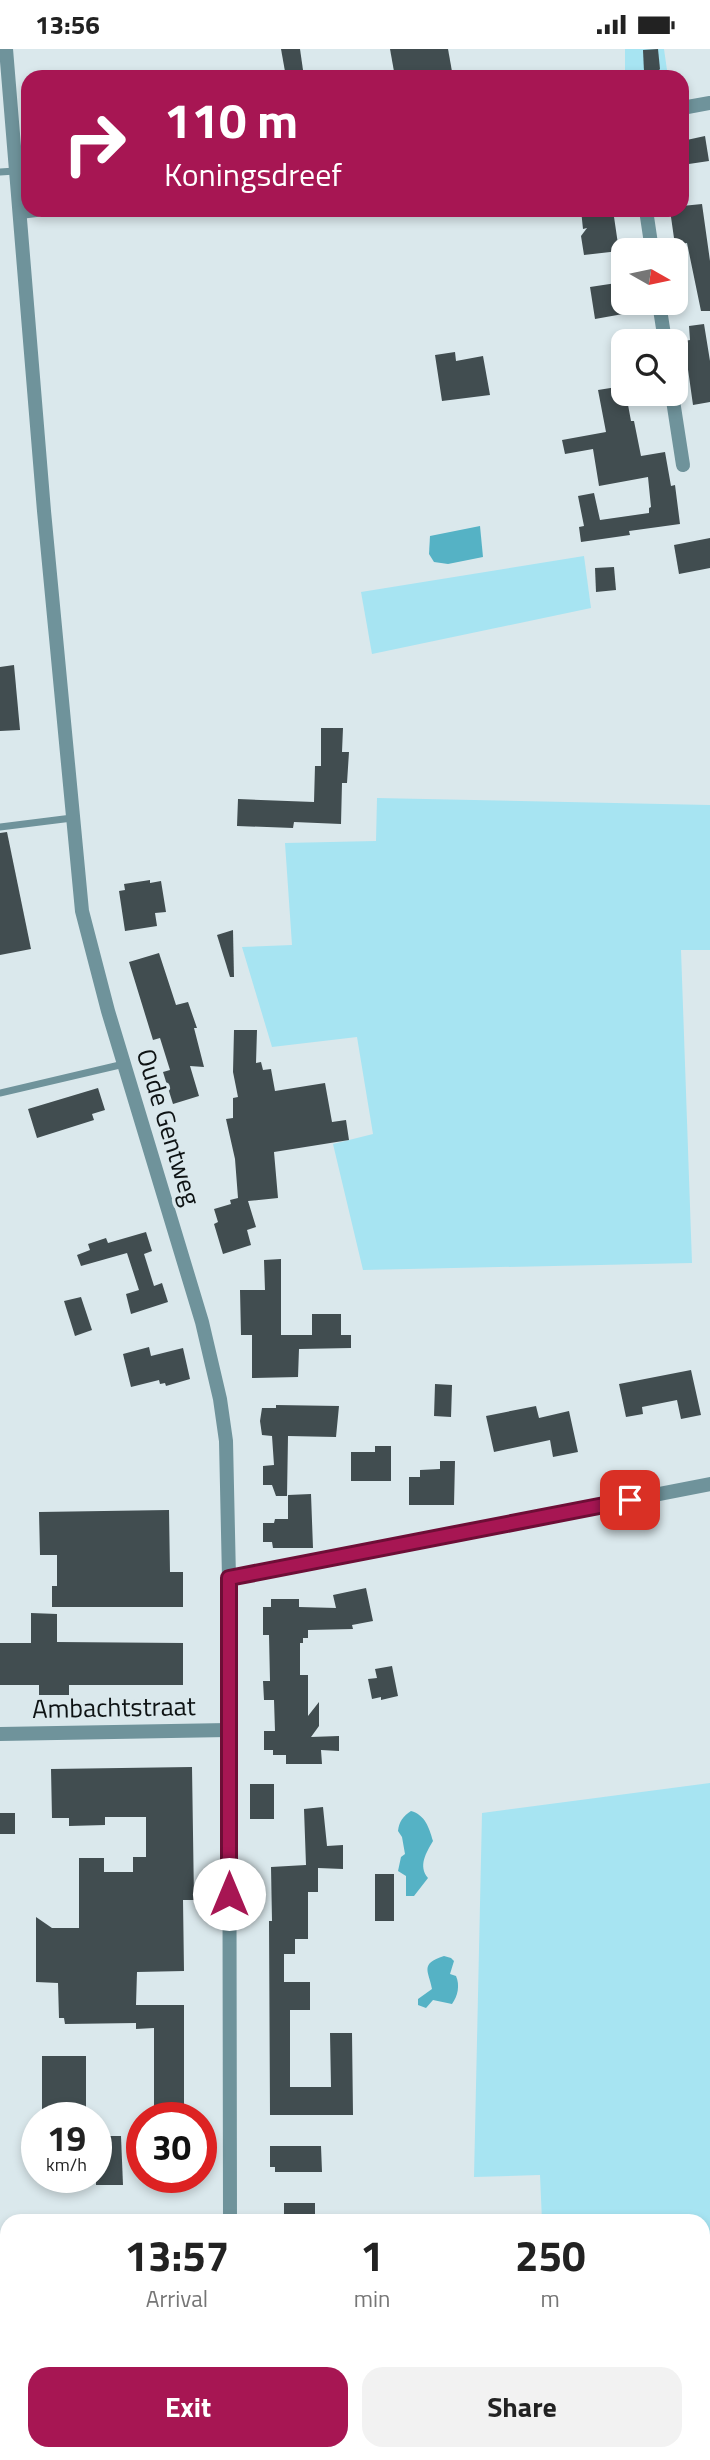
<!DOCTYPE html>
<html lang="en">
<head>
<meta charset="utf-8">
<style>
	:root { --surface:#fff; --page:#f2f2f2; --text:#222; --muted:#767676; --accent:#a71653 }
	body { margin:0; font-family:"Titillium Web",sans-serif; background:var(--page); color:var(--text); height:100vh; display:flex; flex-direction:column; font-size:26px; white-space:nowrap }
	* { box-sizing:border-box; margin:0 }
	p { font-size:23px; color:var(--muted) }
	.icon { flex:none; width:38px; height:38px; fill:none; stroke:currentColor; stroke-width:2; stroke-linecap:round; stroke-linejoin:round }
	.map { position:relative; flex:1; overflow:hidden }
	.drawer { position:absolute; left:0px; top:2165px; width:710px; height:247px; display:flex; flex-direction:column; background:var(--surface); border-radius:21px 21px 0 0; box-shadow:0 4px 10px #0003 }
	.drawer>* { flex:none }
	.banner { position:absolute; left:21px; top:21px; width:668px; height:147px; border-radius:21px; box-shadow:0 4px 10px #0003; background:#a71653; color:#fff; overflow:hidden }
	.needle { width:46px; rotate:99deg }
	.tools { position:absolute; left:611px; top:189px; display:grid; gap:14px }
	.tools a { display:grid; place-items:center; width:77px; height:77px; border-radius:14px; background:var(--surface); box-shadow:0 4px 10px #0003; font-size:35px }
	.speed { position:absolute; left:21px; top:2053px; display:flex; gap:14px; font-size:35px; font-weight:700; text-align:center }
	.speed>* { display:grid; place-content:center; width:91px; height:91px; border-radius:50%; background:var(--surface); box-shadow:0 4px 10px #0003; line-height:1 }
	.speed small { font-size:18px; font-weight:400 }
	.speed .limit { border:10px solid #d22; background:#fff; color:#111 }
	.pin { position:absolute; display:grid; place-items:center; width:60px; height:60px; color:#fff; margin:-30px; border-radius:14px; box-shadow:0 4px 10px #0006 }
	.me { position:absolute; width:77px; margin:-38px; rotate:0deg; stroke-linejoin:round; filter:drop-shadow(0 0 5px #0008) }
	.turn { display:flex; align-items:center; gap:24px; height:147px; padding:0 28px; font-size:32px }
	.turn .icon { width:91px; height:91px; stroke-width:2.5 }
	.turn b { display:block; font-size:49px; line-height:60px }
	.eta { display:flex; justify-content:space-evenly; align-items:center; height:119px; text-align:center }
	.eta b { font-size:42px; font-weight:700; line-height:49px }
	.button { display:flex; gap:14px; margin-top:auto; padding:14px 28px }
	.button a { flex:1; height:80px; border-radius:21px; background:var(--accent); color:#fff; font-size:28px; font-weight:700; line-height:80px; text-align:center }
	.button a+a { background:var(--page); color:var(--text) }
	.status { display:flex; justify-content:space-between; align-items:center; height:49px; padding:0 35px; background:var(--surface); direction:ltr }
	.status svg { height:19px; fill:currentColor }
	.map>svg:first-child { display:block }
</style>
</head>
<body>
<div class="status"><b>13:56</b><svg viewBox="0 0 49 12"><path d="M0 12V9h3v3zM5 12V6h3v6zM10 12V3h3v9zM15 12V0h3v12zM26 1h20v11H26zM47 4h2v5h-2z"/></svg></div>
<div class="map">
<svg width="710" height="2411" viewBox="0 0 710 2411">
	<rect width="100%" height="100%" fill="#dae8ec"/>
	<g fill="#a7e4f2">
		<polygon points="625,0 664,0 668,28 625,28"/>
		<polygon points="584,507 591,559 372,605 361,543"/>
		<polygon points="377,749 710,756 710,901 681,901 692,1214 363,1221 333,1095 373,1085 357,988 272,998 242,898 292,896 285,794 376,792"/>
		<polygon points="710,1734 710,2346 704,2347 704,2172 542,2172 540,2126 474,2128 482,1764"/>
	</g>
	<g fill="#55b2c5">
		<polygon points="480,477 483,508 448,515 434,513 429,505 430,487"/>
		<path d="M411,1762c14,4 18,16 22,30 -7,12 -15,25 -5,37l-14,18h-8v-20l-8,-5 3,-14 4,-3 -3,-17 -4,-6c1,-9 5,-15 13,-20z"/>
		<path d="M444,1907l7,2 3,3 -4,13 6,2c4,9 2,20 -4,28l-19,-4 -7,8 -8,-3v-6l14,-10c-3,-18 -13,-25 12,-33z"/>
	</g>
	<g fill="#414d50">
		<polygon points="281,0 300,0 304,28 286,28"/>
		<polygon points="390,0 448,0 453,28 395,28"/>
		<polygon points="658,0 660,20 653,28 644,23 643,1"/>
		<polygon points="705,87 709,112 682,116 682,92"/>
		<polygon points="702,155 710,212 710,262 701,262 687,194 675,196 670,161 682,161 682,157"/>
		<polygon points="581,161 613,161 619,202 584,206 581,187 587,179 583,180"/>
		<polygon points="623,233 623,265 595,270 590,238"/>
		<polygon points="704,275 710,312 710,353 693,356 684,292 690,291 689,277"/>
		<polygon points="455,303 456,312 483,307 490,346 442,352 435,306"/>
		<polygon points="623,337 623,345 626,345 631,372 634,372 641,407 665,403 671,437 675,436 680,475 629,482 630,486 581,493 579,478 584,477 578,447 594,444 600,471 649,464 649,459 651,458 648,428 599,437 593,400 565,405 562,391 606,383 598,341"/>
		<polygon points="710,489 710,519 679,525 674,496"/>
		<polygon points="614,518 616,541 596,543 595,519"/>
		<polygon points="14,616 20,681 0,682 0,618"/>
		<polygon points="321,679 343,679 342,703 349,703 347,734 342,734 341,775 294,773 293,779 237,777 238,750 314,753 315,717 321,717"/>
		<polygon points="7,783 31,900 0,906 0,784"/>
		<polygon points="150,831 150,834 161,832 166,863 155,864 157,877 125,882 119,842 125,841 124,835"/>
		<polygon points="233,881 234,928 230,928 217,886"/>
		<polygon points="159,904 176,956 188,953 197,979 194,979 204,1018 190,1017 199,1047 173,1055 163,1023 170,1021 160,989 153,991 129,913"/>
		<polygon points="234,981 257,981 256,1014 261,1013 263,1021 271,1020 275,1042 325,1034 332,1073 346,1071 349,1091 274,1103 278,1149 248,1152 256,1178 247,1181 251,1196 223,1205 214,1175 218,1173 214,1160 231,1155 230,1151 238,1149 235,1110 226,1070 233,1069 233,1049 238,1048 233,1023"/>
		<polygon points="98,1039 105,1061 92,1065 94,1071 37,1089 28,1060"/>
		<polygon points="146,1183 152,1202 144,1205 154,1237 162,1234 168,1253 131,1265 126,1245 139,1241 127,1204 81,1217 77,1206 90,1201 88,1195 106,1189 108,1194"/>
		<polygon points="281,1210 281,1286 312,1286 312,1265 341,1265 341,1286 351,1286 351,1299 299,1300 298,1328 252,1329 252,1286 241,1286 240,1241 265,1241 264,1211"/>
		<polygon points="81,1248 92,1281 75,1287 64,1252"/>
		<polygon points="149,1298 151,1307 183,1299 190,1330 166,1337 165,1334 160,1335 159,1331 131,1338 123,1305"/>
		<polygon points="691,1321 701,1366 681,1370 677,1351 642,1358 643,1365 626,1368 619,1335"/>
		<polygon points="435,1335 452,1336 451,1368 434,1367"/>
		<polygon points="276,1356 339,1357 336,1388 288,1387 287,1447 276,1447 272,1436 263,1436 263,1417 274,1416 272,1387 262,1386 260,1372 262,1359 276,1359"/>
		<polygon points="536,1357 539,1369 569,1362 578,1403 553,1408 550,1391 494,1403 486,1367"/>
		<polygon points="375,1397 391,1397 391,1432 351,1432 351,1403 375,1403"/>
		<polygon points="440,1412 455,1412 454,1456 409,1456 409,1428 420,1428 420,1421 440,1420"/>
		<polygon points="311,1445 313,1499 273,1499 272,1493 263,1493 263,1474 274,1474 275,1470 288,1470 288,1446"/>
		<polygon points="169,1461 170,1523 183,1523 183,1558 52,1558 52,1537 57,1537 57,1506 40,1506 39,1463"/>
		<polygon points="366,1539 373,1572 352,1576 353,1580 308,1581 308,1589 303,1589 303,1594 300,1594 300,1626 308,1626 308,1667 319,1653 319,1677 311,1688 339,1687 339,1702 321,1701 322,1715 286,1715 286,1706 273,1706 273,1701 264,1701 264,1682 275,1682 274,1651 264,1651 263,1632 270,1632 269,1586 263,1586 263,1558 271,1558 271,1550 299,1550 299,1558 336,1559 333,1546"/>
		<polygon points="31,1564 57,1565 57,1593 183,1594 183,1636 69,1636 69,1646 39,1646 39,1636 0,1636 0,1594 31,1594"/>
		<polygon points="392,1617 398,1647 381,1651 381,1648 372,1650 368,1630 377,1629 375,1620"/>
		<polygon points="192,1718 194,1851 183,1851 184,1922 137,1923 136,1956 184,1956 184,2058 154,2059 154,1979 136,1980 136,1974 65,1975 64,1969 59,1969 58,1934 36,1933 36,1868 52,1879 79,1879 79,1809 104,1809 104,1823 133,1823 133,1808 146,1808 146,1768 105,1768 105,1776 69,1777 69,1769 52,1769 51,1720"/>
		<rect x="250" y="1735" width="24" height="35"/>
		<polygon points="323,1758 327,1797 343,1796 343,1820 318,1819 318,1843 308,1843 308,1890 295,1890 295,1905 284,1905 284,1933 310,1933 310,1961 290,1961 290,2038 331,2038 330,1984 352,1984 353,2066 270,2066 269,1872 272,1872 271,1818 306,1816 304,1760"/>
		<rect x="0" y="1764" width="15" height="21"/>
		<rect x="375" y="1825" width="19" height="47"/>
		<rect x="42" y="2007" width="44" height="57"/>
		<polygon points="96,2087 121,2087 123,2136 96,2136"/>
		<polygon points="270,2097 321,2097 322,2123 275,2123 275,2118 270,2118"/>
		<rect x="284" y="2154" width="31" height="18"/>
	</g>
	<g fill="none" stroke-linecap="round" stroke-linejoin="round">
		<g stroke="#6f939b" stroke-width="7">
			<polyline points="0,123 15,122"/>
			<polyline points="0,778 72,769"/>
			<polyline points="0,1044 124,1015"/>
		</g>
		<g stroke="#6f939b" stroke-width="14">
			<polyline points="6,0 44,462 82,862 108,962 202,1273 220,1350 226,1392 229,1529 230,2172"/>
			<polyline points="682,59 710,54"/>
			<polyline points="646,161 652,201"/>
			<polyline points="20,163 36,161"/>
			<polyline points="659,254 665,292"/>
			<polyline points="672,345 683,416"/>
			<polyline points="229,1529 710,1435"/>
			<polyline points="0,1685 228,1681"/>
			<polyline points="704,2359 710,2358"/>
			<polyline points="231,2404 231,2411"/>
			<polyline points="440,2411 473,2404"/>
		</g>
	</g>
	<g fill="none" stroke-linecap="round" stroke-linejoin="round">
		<defs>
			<polyline id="route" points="229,1845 229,1529 630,1451"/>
		</defs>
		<use href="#route" stroke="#6d0e36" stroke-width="18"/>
		<use href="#route" stroke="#a71653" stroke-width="12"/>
	</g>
	<g text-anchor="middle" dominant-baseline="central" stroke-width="7" stroke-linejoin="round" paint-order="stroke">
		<g font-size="26" fill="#0e1314" stroke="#dae8ec">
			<text transform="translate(169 1078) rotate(73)">Oude Gentweg</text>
			<text transform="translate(114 1658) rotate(-1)">Ambachtstraat</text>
		</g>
	</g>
</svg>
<div class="tools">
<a><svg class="needle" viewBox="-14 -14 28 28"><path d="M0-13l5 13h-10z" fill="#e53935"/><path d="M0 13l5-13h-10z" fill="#767676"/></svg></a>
<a><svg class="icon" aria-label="search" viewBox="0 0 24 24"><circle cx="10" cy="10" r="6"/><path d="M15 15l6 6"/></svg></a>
</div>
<div class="speed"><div>19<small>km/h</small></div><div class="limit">30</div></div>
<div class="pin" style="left:630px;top:1451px;background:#d93025"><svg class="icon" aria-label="arrive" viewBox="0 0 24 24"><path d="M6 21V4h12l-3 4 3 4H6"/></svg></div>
<svg class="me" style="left:229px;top:1845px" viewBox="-20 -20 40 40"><circle r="19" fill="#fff"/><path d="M0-13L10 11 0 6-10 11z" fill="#a71653"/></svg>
<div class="banner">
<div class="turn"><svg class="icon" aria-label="right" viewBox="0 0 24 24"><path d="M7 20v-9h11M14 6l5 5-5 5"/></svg><div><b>110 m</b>Koningsdreef</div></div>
</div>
<section class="drawer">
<div class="eta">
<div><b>13:57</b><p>Arrival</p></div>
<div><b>1</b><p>min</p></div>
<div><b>250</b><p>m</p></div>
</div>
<div class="button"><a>Exit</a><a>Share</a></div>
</section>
</div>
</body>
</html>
